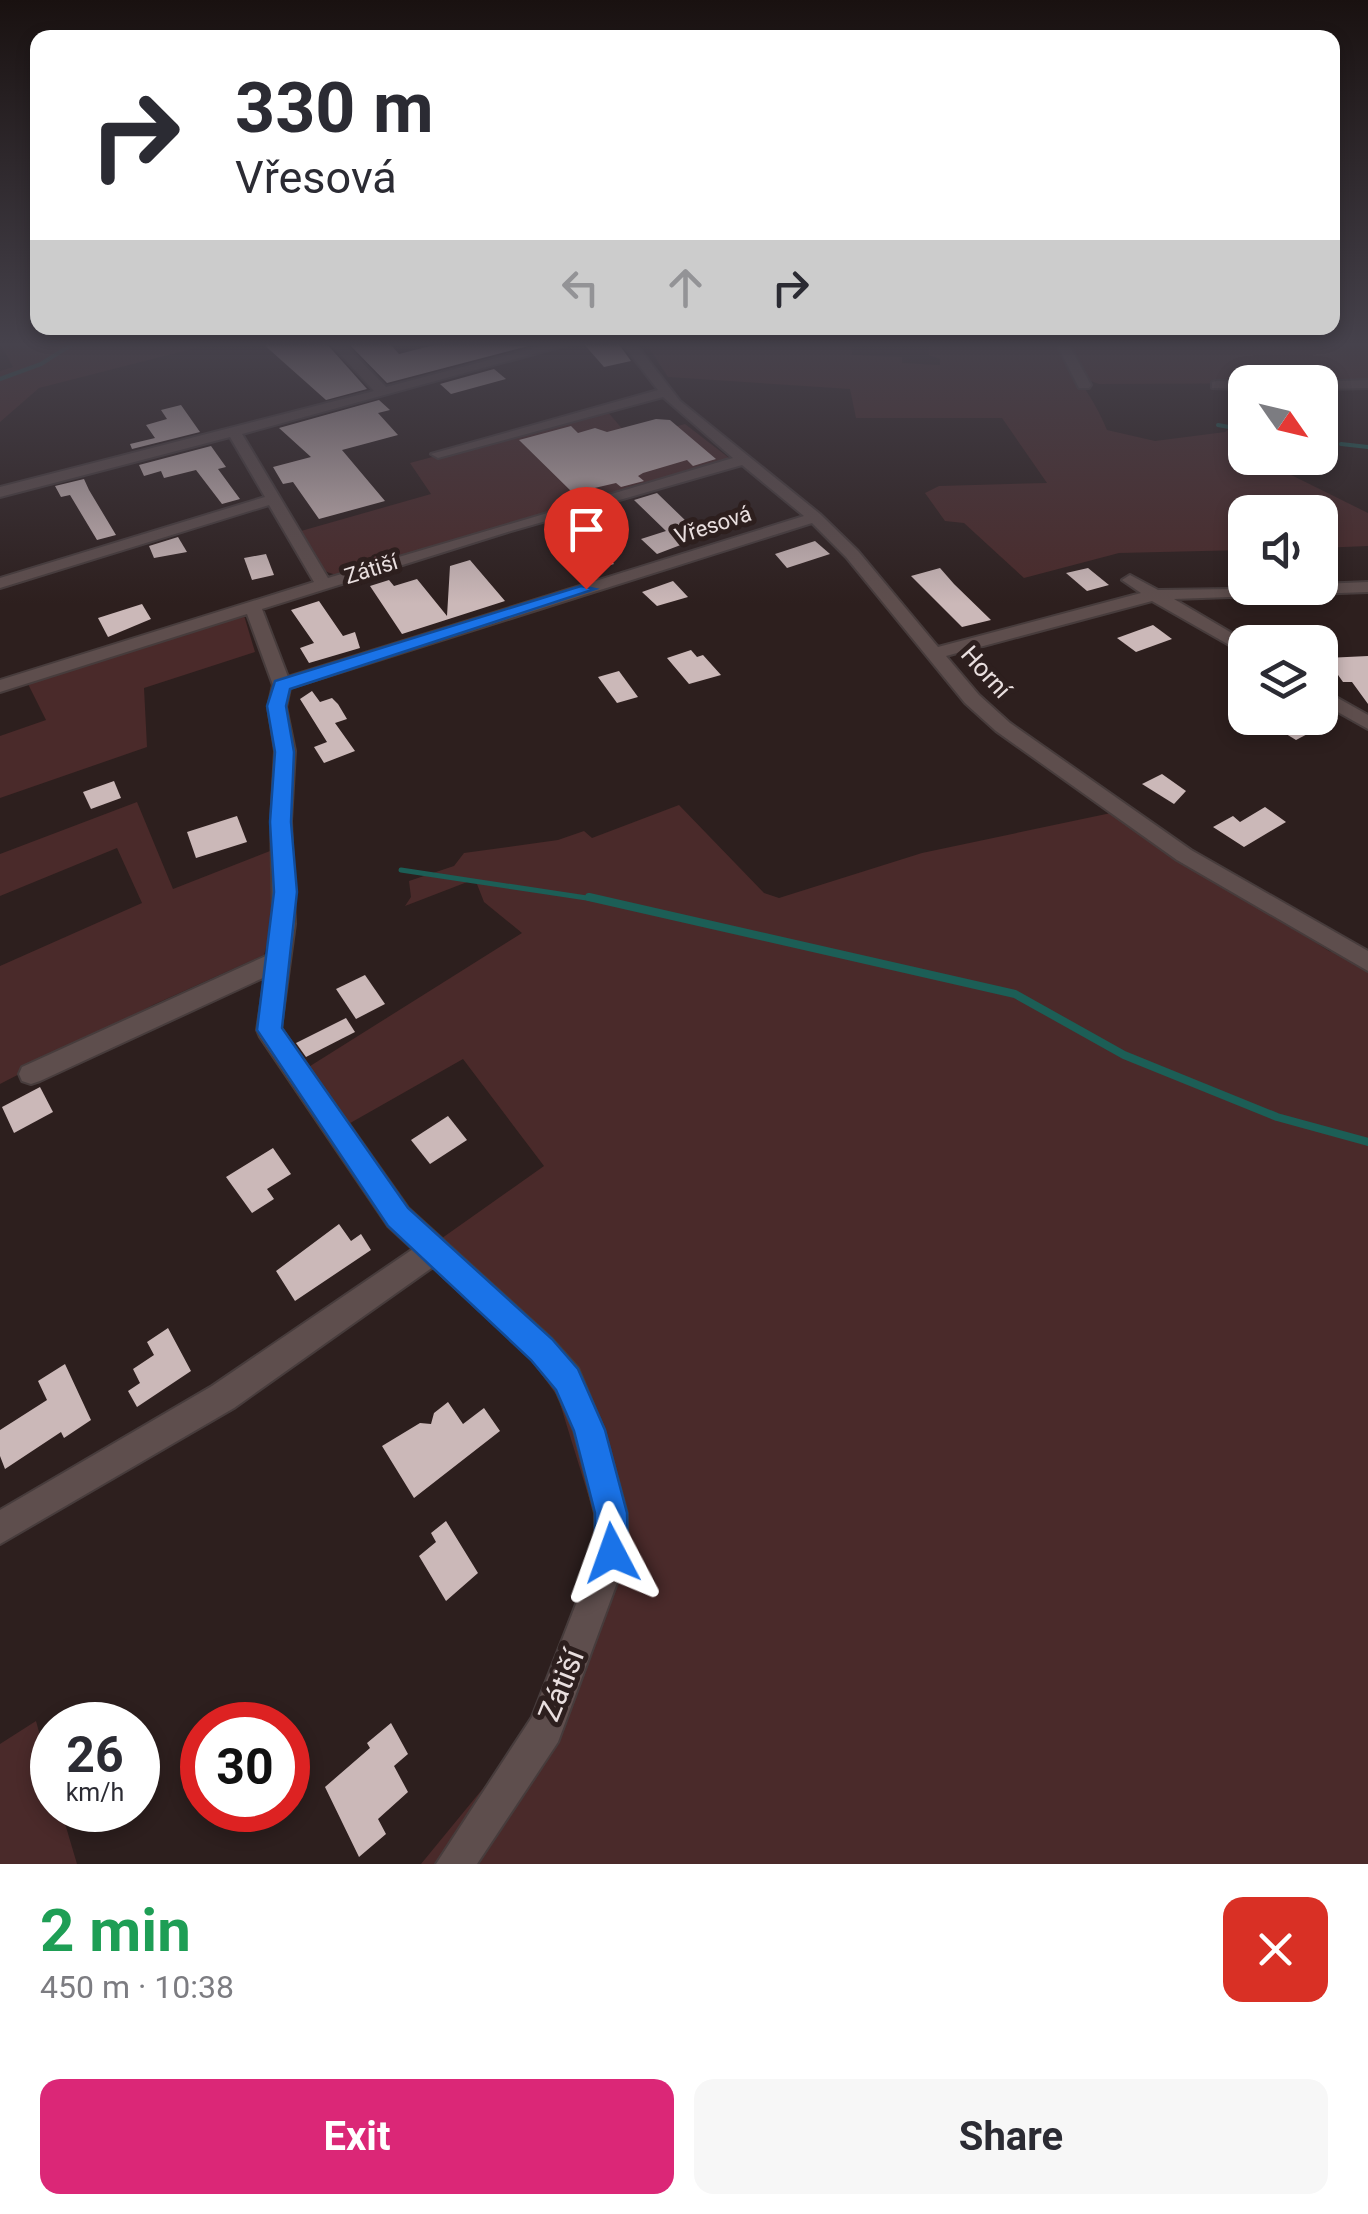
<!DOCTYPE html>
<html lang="en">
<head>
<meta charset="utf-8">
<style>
	:root { --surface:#fff; --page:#f7f7f7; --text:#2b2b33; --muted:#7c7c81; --accent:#db2777 }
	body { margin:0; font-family:Roboto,sans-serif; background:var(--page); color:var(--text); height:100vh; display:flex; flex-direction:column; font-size:38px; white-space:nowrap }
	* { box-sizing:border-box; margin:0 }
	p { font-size:32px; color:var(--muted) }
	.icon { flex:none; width:55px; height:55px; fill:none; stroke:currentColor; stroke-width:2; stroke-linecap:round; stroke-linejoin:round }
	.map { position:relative; height:1864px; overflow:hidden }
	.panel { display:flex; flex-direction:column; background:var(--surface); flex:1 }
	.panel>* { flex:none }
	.guide { position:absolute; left:30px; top:30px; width:1310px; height:305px; border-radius:20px; box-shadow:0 5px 15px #0003; background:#fff; color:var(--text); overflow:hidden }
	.needle { width:65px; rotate:124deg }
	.buttons { position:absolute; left:1228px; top:365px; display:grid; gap:20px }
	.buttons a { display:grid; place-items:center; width:110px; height:110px; border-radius:20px; background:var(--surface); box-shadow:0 5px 15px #0003; font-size:50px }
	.speed { position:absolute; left:30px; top:1702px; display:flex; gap:20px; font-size:50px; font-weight:700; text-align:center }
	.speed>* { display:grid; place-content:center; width:130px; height:130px; border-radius:50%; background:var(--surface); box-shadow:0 5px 15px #0003; line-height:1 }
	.speed small { font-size:25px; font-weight:400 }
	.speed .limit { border:15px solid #d22; background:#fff; color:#111 }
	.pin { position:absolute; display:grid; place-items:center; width:85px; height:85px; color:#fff; margin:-102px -42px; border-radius:50% 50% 50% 0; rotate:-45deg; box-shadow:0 0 10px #0007 }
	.pin .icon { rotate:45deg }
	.me { position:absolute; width:110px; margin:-55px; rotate:356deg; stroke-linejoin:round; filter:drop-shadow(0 0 8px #0008) }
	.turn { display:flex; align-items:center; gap:35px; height:210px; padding:0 40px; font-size:45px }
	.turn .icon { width:130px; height:130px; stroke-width:2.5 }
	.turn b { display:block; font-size:70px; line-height:85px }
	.lanes { display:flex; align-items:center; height:95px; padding:0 40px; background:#0003; justify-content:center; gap:50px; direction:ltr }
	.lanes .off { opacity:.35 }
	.round { display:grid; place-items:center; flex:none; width:105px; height:105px; border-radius:20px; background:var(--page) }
	.overview { display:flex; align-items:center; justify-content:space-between; height:170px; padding:0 40px }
	h1 { font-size:60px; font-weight:700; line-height:75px; color:#1e9e55 }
	.button { display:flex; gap:20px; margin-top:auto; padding:20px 40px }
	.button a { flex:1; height:115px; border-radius:20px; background:var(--accent); color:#fff; font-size:40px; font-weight:700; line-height:115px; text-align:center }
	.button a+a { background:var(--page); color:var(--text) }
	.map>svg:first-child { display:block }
</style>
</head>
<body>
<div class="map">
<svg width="1368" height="1864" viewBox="0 0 1368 1864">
	<rect width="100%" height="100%" fill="#2d1f1e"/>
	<g fill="#4a2a2a">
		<polygon points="0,343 215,343 39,388 0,422 0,371 13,367"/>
		<path d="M646,343h206v12l50,2v6l38,2v-6l-11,-4v-12h128c17,33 37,54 50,87l48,11 70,-9 20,-16 -9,11 9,5v13h-9l9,6v7h12l111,55v33l-48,2v-36h-75v38l-126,3 -95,25 -60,-55 -19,-2 -20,-28 14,-7 108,-3 -45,-65h-146l-6,-29 -182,-12z"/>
		<polygon points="1064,343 1368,343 1368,383 1099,384 1085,379"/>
		<path d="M606,410l25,29 54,-15 48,37 -392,114c-25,-1 -34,-23 -47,-42l137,-39 -21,-31z"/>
		<polygon points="243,612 255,652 144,688 147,747 0,798 0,736 46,720 27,682"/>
		<polygon points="137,802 173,889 270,851 272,925 264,955 153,1005 0,1084 0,966 142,903 117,848 0,896 0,854"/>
		<polygon points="679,805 764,893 779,898 922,853 1111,813 1329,951 1368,963 1368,1864 421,1864 535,1725 603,1543 558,1397 512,1333 428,1248 544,1166 463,1059 345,1126 307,1068 522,933 484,902 475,879 405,906 411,897 409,881 454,866 464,853 558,840 584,831 592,838"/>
		<polygon points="36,1721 52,1779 52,1810 61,1810 77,1864 0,1864 0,1744"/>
	</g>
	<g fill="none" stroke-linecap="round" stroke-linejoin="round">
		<g stroke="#1c5e56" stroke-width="4">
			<polyline points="0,379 41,364 74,343"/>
			<polyline points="1218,425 1245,430"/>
			<polyline points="1341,444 1368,447"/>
		</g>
		<polyline stroke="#1c5e56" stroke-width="5" points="401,870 600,900"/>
		<polyline stroke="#1c5e56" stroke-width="8" points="589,897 1015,994 1124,1055 1277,1117 1368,1142"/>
	</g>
	<g fill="#cbb8b8">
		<polygon points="262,343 326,343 367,389 326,400"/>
		<polygon points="348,343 389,343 399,354 442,343 528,346 387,383"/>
		<polygon points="583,343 618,343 631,361 604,367"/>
		<polygon points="494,369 506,379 451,394 440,384"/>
		<polygon points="379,400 390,410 378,413 398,435 342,450 385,501 319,519 293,482 283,484 273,467 311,457 279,428"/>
		<polygon points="181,405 200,432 132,449 130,444 155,438 146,425 167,419 161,410"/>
		<polygon points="656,419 670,420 716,459 693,466 687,460 643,473 638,476 644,481 621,487 616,483 573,493 519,440 571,426 578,433 595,428 607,432"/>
		<polygon points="211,446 226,467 218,469 240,499 222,504 196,470 164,478 161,471 144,476 139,465"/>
		<polygon points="84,479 89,490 116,535 97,540 70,495 61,497 55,486"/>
		<polygon points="657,493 687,522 682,523 699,538 657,554 641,539 666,531 634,500"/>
		<polygon points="572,518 614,564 591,570 546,526"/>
		<polygon points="178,537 187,552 154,558 149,546"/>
		<polygon points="815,541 830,554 787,568 775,554"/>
		<polygon points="266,554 274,575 252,580 244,558"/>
		<polygon points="470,560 505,601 402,634 370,586 389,580 394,586 417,579 447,616 450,566"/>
		<polygon points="940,568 954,584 991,620 962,627 911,576"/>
		<polygon points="1088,568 1109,585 1087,591 1066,573"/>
		<polygon points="673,581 688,597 657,606 642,592"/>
		<polygon points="319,601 343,636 355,632 360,648 309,663 300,648 314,643 291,610"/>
		<polygon points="142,604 151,619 108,637 98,618"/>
		<polygon points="1153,625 1172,639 1136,652 1117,638"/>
		<polygon points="691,650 697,657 703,655 721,675 689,684 667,658"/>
		<polygon points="1368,656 1368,704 1352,682 1343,682 1326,658"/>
		<polygon points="619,671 638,697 617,703 598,677"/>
		<polygon points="312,691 320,702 332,698 338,704 347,719 335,723 355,751 324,763 314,747 327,742 300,699"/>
		<polygon points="1300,718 1338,718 1296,740 1278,729"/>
		<polygon points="1162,774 1186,791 1174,804 1142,784"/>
		<polygon points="114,781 121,798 91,809 83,792"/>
		<polygon points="1265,807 1286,822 1244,847 1213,827 1233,816 1240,822"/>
		<polygon points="237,816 247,842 196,858 187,832"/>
		<polygon points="365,975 385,1004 356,1019 336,989"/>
		<polygon points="346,1018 355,1032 306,1057 296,1043"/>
		<polygon points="40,1087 53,1112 14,1133 2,1107"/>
		<polygon points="448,1116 467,1140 430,1164 411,1140"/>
		<polygon points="273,1148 291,1174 267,1189 274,1199 252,1213 226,1177"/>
		<polygon points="339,1224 351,1241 361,1234 371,1250 295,1301 276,1271"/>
		<polygon points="168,1328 191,1371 137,1407 128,1391 140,1383 133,1369 154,1355 147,1342"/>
		<polygon points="65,1364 91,1420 64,1438 61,1432 5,1469 0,1456 0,1430 47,1400 38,1381"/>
		<polygon points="448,1402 463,1424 484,1408 500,1431 414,1498 382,1446 420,1423 431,1424 434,1413"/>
		<polygon points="446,1521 478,1573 446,1601 419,1556 436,1542 431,1533"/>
		<polygon points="391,1723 408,1754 394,1766 408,1792 378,1819 386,1834 359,1857 325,1787 370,1748 367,1743"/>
	</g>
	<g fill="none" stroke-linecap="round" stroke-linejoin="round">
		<defs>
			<g id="street">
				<path d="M330,343h13l43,44 168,-44h20l-332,91 86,144 405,-120 -70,-61 -225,61 -7,-4 227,-64 -36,-47h13l45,58 140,113 38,37 80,96 203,-54 -19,-13 8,-5 28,15 162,-2v-4l48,-2v10l-194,7 73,43 -2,12 -93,-53 -206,55 33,39 31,28 181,127 177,101v20l-191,-111 -181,-129 -31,-28 -119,-146 -34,-34 -522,165 -4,19 9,44 -4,70 4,103 -14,104 127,180 144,131 26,29 26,62 23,83 1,40 -70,189 -81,122h-41l96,-147 64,-164 -1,-40 -21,-82 -18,-41 -24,-31 -99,-92 -199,141 -234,136v-34l212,-124 201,-137 -25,-23 -128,-189 -3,-7 8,-53 -225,104 -9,3 -9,-3 -3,-7 3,-7 246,-112 5,-31 -2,-103 4,-70 -7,-44 5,-22 -26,-71 -247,78v-12l314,-98 -45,-77 -269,83v-10l265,-81 -35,-60 -230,60v-10l374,-96zM742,465l62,51 -516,161 -26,-68 249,-78z"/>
				<polygon points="1056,343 1068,343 1091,385 1089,388 1079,388"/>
				<polygon points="1368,380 1368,388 1320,389 1320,382 1315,382"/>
				<polygon points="1217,381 1250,382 1245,382 1245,389 1212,388 1212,382"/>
				<polygon points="1320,688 1368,715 1368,729 1320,702"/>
			</g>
		</defs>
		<use href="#street" stroke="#473c3c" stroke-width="4"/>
		<use href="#street" fill="#5e4e4d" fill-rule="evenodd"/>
	</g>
	<linearGradient id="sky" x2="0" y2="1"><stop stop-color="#191110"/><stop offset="0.57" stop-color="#46424c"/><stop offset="1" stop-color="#46424c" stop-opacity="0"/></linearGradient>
	<rect width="1368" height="604" fill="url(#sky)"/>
	<polygon fill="#1a73e8" stroke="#114b97" stroke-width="2.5" points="581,586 595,589 290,689 286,706 294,752 291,822 297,892 282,1028 408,1208 552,1339 578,1369 605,1430 627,1513 628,1553 624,1565 612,1569 600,1565 595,1553 595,1513 574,1431 556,1390 531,1360 388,1226 257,1030 274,892 270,822 275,752 267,706 275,681"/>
	<g text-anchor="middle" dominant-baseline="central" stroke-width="10" stroke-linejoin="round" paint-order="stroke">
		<g font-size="22" fill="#e9dfdf" stroke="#2d1f1e">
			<text transform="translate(713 525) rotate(-18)">Vřesová</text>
			<text transform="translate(371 569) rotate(-17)">Zátiší</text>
		</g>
		<g font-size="25" fill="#e9dfdf" stroke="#2d1f1e">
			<text transform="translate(986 672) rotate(48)">Horní</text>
		</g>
		<g font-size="30" fill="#e9dfdf" stroke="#2d1f1e">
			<text transform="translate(561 1685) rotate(-68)">Zátiší</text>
		</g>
	</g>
</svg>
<div class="buttons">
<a><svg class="needle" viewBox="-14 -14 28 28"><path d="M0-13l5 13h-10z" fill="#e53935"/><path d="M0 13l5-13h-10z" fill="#7c7c81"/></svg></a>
<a><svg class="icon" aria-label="sound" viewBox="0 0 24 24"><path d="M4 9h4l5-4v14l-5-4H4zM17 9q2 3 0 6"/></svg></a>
<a><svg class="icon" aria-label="layers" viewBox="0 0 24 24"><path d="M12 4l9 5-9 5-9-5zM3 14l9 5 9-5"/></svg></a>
</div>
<div class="speed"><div>26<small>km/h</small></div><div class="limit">30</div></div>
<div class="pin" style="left:586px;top:589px;background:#d93025"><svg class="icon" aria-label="arrive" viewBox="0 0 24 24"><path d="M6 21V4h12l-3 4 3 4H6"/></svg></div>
<svg class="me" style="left:612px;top:1553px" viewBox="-20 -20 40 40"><path d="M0-17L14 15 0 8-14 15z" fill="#1a73e8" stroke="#fff" stroke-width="4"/></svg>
<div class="guide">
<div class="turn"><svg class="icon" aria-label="right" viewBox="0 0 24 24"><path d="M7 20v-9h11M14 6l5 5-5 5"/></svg><div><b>330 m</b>Vřesová</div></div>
<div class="lanes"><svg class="icon off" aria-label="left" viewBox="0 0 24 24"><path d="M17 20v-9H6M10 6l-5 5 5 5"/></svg><svg class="icon off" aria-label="ahead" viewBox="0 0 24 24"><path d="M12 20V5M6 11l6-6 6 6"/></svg><svg class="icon" aria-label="right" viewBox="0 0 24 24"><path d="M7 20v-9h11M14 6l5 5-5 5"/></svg></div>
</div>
</div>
<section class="panel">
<div class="overview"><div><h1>2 min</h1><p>450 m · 10:38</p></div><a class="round" style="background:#d93025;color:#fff"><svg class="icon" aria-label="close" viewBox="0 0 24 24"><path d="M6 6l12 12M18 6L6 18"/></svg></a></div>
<div class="button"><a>Exit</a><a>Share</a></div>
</section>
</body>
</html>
